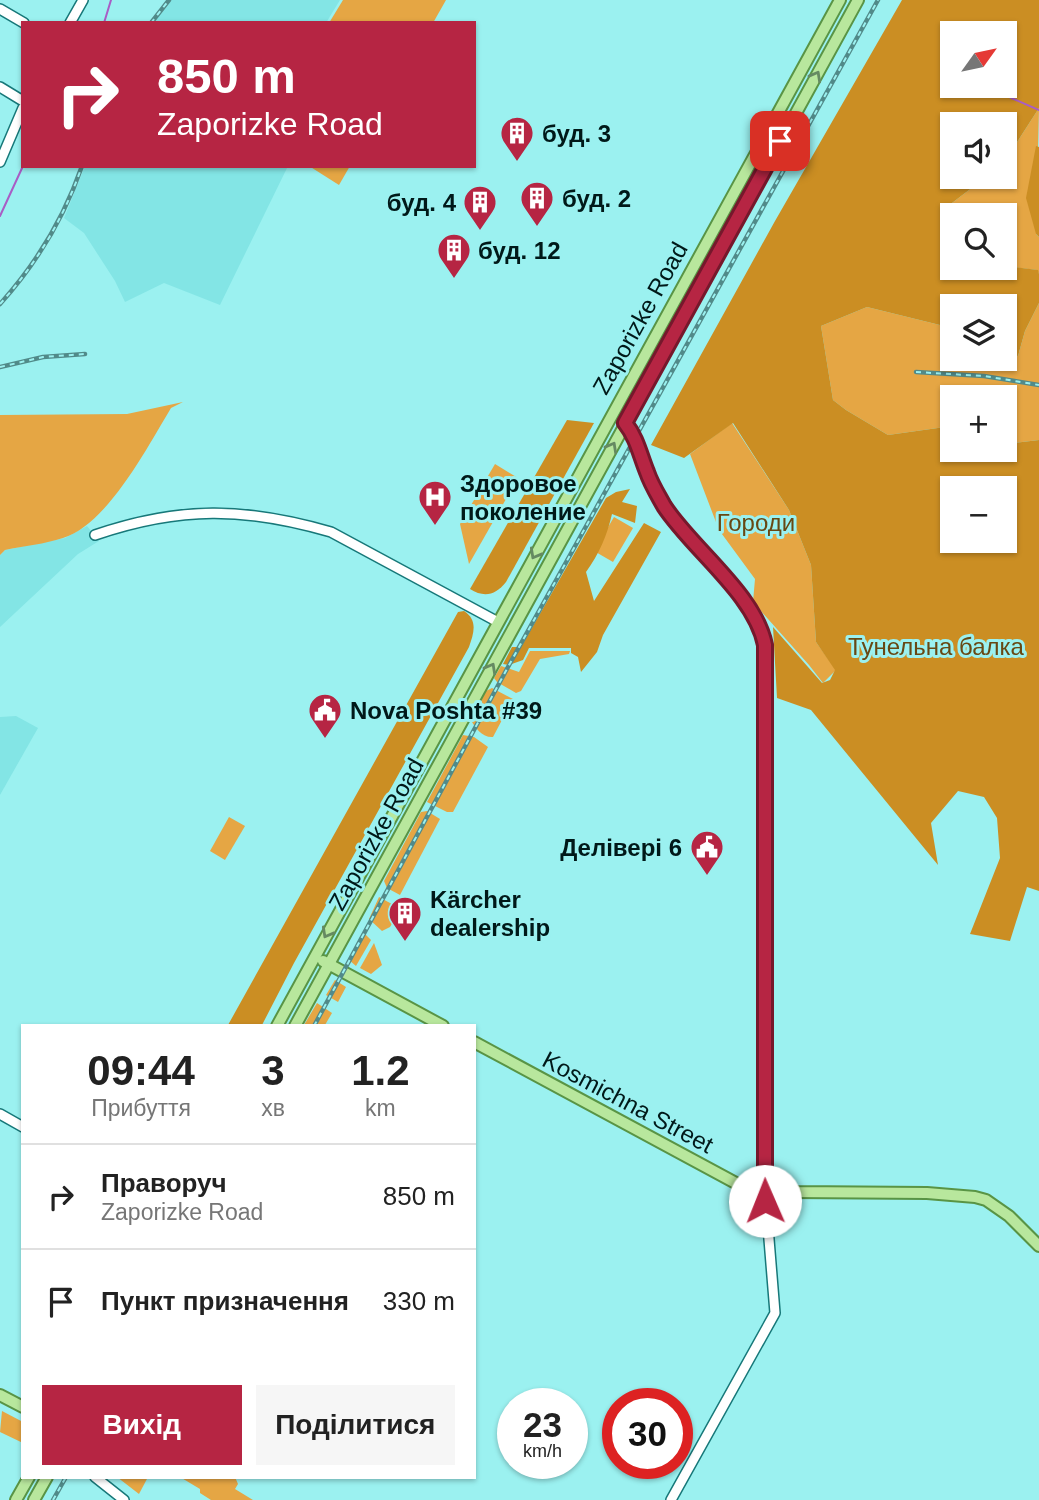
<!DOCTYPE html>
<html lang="uk">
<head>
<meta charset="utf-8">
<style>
	:root { --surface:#fff; --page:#f6f6f6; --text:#222; --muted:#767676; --line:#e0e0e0; --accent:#b62543 }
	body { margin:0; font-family:Helvetica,sans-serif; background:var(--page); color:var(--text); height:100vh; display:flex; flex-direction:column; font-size:26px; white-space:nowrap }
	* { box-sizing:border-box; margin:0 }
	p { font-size:23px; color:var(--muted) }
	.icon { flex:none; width:38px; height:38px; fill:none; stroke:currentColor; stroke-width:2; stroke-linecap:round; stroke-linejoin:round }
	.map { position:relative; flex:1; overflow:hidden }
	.panel { position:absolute; left:21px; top:1024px; width:455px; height:455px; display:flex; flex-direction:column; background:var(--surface); border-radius:0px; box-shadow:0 2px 5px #0004 }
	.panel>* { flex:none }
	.hud { position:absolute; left:21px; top:21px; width:455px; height:147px; border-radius:0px; box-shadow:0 2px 5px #0004; background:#b62543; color:#fff; overflow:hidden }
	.needle { width:46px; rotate:57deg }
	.controls { position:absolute; left:940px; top:21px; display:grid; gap:14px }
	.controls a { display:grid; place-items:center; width:77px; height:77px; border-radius:0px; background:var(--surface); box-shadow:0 2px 5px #0004; font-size:35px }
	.speed { position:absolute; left:497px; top:1388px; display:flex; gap:14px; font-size:35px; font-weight:700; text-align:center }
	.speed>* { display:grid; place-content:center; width:91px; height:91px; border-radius:50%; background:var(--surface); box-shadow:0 2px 5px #0004; line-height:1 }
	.speed small { font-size:18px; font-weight:400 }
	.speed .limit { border:10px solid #d22; background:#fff; color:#111 }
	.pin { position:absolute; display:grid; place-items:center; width:60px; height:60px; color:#fff; margin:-30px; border-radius:14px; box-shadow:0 4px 10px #0006 }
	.me { position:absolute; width:77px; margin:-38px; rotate:359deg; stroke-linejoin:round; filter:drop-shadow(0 0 5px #0008) }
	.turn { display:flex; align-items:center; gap:24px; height:147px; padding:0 21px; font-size:32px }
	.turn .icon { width:91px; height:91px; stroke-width:2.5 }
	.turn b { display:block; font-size:49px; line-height:60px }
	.eta { display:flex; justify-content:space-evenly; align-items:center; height:119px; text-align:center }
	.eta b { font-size:42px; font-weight:700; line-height:49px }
	.action { display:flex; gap:14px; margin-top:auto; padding:14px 21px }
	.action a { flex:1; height:80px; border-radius:0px; background:var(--accent); color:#fff; font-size:28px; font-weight:700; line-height:80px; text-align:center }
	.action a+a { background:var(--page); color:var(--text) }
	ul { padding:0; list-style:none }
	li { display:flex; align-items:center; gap:21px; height:105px; padding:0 21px; border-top:2px solid var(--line) }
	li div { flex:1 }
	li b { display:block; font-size:26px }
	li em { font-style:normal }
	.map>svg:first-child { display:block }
</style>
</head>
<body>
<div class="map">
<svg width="1039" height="1500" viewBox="0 0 1039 1500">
	<rect width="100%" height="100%" fill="#9bf1f0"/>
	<g fill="#83e5e5">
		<polygon points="170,0 340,0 326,23 154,23"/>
		<polygon points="85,166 288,166 220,305 164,283 125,302 115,281 84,233 64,218"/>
		<polygon points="87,526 99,541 78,554 0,627 0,555 5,550 65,538"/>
		<polygon points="16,716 38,728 0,795 0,717"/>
	</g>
	<g fill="#e5a644">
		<polygon points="343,0 446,0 433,23 329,23"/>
		<polygon points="1039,108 1036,234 1039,237 1039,274 1037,270 1005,266 1004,215 956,215 952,203 986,177 1004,177 1005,161"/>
		<polygon points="309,166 350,166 339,185"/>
		<polygon points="961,268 994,268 981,276 963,277"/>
		<polygon points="1039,303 1039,440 1005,444 1004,397 952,397 952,426 888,435 846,410 833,400 821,326 867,307 952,328 952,359 1004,359 1005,352 1018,356 1025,331"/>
		<path d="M183,402l-12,6c-23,38 -64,117 -108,130 -18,6 -39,8 -58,12l-5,5v-140l127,-1z"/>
		<polygon points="732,423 789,510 811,565 816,642 836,670 823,683 809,665 753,602 755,579 719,530 690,454"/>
		<polygon points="495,464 518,478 469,564 460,524"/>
		<polygon points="614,517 633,528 613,562 594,551"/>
		<polygon points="530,651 570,651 569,654 540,659 521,691 516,693 497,682 494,678 501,666 519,672"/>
		<path d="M492,688l21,11 -20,38c-10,1 -18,-9 -22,-17l15,-29z"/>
		<polygon points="463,735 474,737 488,747 453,812 447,812 427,802"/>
		<polygon points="427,811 440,819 400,895 387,888 384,881 421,812"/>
		<polygon points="229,817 245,826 225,860 210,851"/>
		<polygon points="379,897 401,909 390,927 382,931 369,919"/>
		<polygon points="364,933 371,940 356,966 349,960"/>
		<polygon points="374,943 382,965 371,974 360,968"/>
		<polygon points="335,980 346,987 338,1002 326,995"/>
		<polygon points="317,1003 332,1013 325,1025 304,1025"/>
		<polygon points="2,1411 23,1422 23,1443 0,1432"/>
		<polygon points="117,1477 148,1477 139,1494"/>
		<polygon points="180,1477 235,1477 238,1484 235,1489 253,1500 211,1500 200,1493 200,1489"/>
	</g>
	<g fill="#cb8e23" fill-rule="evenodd">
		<path d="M902,0h137v108l-34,53 -1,-37h-52v53h34l-34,26 4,12h-4l-2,37 2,16h9l3,9 16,-1 14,-8 11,-2 33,4 1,4v29l-14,28 -7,25 -13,-4 -1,-46h-52v22l-85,-21 -46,19 12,74 13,10 42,25 64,-9v24h52l1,-6 34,-4v451l-12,-4 -17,54 -40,-7 30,-76 -3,-40 -13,-21 -26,-6 -27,32 7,42 -127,-155 -34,-12 -4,-71 49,56 8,-3 5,-10 -19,-28 -5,-77 -22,-55 -56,-87 -49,35 -33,-13 124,-224zM952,33h52v53h-52zM952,488h52v53h-52z"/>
		<polygon points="1036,146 1039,147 1039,237 1036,234 1026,198"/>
		<path d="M567,420l27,3 -88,159c-10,13 -22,16 -36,7z"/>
		<path d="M630,489l-8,13 15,4 -2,17 -23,-9c-5,22 -13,40 -26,58l8,29 50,-78 17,9 -58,103 -6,17 -16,20 -3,-15 -7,-4v-5h-42l-6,12 -14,5 -6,-1 9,-17h9l85,-149 10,-6z"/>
		<path d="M464,611c14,9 10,22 5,36l-175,316 -32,62h-34l230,-413z"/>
	</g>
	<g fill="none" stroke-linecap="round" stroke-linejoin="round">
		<g stroke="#a85dc5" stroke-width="2">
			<polyline points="104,23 111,0"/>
			<polyline points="951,58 952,59"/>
			<polyline points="989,86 1000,93 1039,110"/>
			<polyline points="0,216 23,166"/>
		</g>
		<defs>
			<g id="minor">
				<polyline points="0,9 24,23"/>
				<polyline points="70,23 83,0"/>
				<polyline points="0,87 23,101"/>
				<polyline points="0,162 23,108"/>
				<polyline points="625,423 635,437 650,480 664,505 754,616 763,636 765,653 765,1190 775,1313 671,1500"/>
				<path d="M95,535c85,-29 150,-28 236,-3l167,90"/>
				<polyline points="0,1114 23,1127"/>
				<polyline points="95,1477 124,1500"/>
			</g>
			<g id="major">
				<polyline points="323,961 443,1026"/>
				<polyline points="277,1026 840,0"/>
				<polyline points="295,1026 858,0"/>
				<polyline points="474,1042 745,1188 793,1192 927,1193 975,1197 986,1200 1009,1216 1039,1246"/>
				<polyline points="0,1395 23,1407"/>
				<polyline points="16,1500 29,1477"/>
				<polyline points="34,1500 47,1477"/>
			</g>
		</defs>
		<use href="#minor" stroke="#177879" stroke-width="12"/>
		<use href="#major" stroke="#599445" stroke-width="14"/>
		<use href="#minor" stroke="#fff" stroke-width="9"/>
		<use href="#major" stroke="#b8e79d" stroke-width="10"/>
		<defs>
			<g id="rail">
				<polyline points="151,23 169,0"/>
				<path d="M0,304c37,-41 64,-86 82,-138"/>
				<polyline points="0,367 43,357 85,354"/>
				<polyline points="916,372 984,376 1039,385"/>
				<polyline points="314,1026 508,667 878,0"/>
				<polyline points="53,1500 66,1477"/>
			</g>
		</defs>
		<use href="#rail" stroke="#518a89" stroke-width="4.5"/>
		<use href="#rail" stroke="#9bf1f0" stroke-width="2" stroke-dasharray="5" stroke-linecap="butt"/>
	</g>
	<defs><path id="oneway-chevron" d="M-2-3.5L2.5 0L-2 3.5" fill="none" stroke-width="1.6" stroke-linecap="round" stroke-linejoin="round" transform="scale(1.75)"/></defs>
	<g stroke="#658a62">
		<use href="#oneway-chevron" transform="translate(816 76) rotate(-61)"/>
		<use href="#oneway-chevron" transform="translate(612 447) rotate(-61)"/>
		<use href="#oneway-chevron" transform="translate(535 554) rotate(119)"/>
		<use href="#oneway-chevron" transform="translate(491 668) rotate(-61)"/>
		<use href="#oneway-chevron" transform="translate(327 933) rotate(119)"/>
	</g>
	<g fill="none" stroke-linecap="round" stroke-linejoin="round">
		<defs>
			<path id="route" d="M765,1201v-556c-10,-51 -73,-96 -101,-139 -6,-11 -13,-22 -17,-34 -7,-17 -10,-34 -22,-49l155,-282"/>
		</defs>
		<use href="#route" stroke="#76182c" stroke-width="18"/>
		<use href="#route" stroke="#b62543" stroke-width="12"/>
	</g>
	<defs>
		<symbol id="building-pin" viewBox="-11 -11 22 30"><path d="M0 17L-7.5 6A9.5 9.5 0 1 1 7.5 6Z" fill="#b62543" stroke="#9bf1f0"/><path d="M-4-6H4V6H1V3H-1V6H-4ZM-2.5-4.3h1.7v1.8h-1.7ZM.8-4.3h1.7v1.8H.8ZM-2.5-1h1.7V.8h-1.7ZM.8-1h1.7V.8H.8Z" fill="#fff"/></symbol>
		<symbol id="hospital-pin" viewBox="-11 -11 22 30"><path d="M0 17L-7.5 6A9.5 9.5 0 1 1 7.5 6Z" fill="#b62543" stroke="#9bf1f0"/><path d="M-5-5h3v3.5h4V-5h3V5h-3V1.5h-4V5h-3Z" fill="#fff"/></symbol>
		<symbol id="civic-pin" viewBox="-11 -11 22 30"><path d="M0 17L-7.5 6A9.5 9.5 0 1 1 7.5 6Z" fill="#b62543" stroke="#9bf1f0"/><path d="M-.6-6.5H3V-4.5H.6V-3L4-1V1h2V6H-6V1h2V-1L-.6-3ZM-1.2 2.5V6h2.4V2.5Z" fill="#fff"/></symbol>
	</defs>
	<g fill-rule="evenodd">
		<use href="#building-pin" x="498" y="114" width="38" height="52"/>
		<use href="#building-pin" x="518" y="179" width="38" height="52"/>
		<use href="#building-pin" x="461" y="183" width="38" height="52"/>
		<use href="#building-pin" x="435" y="231" width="38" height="52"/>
		<use href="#hospital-pin" x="416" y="478" width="38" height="52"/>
		<use href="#civic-pin" x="306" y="691" width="38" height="52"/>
		<use href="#civic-pin" x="688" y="828" width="38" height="52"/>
		<use href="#building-pin" x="386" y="894" width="38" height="52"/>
	</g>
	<g text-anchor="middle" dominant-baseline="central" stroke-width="6" stroke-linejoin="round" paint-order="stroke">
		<g font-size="24" font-weight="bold" fill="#001919" stroke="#9bf1f0" text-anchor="start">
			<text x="542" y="133">буд. 3</text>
			<text x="562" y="198">буд. 2</text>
			<text x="456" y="202" text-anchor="end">буд. 4</text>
			<text x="478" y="250">буд. 12</text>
			<text x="460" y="483">Здоровое<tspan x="460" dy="28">поколение</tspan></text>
			<text x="350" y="710">Nova Poshta #39</text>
			<text x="682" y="847" text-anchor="end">Делівері 6</text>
			<text x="430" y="899">Kärcher<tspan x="430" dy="28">dealership</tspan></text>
		</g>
		<g font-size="24" fill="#001919" stroke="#9bf1f0">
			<text transform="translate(640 318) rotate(-61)">Zaporizke Road</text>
			<text transform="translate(376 834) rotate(-61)">Zaporizke Road</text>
			<text transform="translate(628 1102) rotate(28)">Kosmichna Street</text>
		</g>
		<g font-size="24" fill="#684813" stroke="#9bf1f0">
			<text x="756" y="522">Городи</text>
			<text x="936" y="646">Тунельна балка</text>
		</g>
	</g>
</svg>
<div class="controls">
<a><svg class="needle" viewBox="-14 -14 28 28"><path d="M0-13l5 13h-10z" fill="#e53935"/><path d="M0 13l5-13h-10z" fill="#767676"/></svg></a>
<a><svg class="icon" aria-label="sound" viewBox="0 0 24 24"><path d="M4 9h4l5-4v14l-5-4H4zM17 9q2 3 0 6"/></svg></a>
<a><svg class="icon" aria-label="search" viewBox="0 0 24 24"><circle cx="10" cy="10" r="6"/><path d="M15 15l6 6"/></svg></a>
<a><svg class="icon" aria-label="layers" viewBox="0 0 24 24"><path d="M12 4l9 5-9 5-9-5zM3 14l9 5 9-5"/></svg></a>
<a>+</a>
<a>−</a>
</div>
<div class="speed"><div>23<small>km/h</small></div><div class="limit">30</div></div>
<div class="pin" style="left:780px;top:141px;background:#d93025"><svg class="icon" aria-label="arrive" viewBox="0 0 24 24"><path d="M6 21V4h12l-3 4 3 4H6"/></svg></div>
<svg class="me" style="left:765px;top:1201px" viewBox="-20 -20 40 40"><circle r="19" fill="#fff"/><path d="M0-13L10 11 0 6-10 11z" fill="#b62543"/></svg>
<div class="hud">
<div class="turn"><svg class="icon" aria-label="right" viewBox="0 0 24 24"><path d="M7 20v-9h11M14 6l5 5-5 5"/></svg><div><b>850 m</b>Zaporizke Road</div></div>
</div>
<section class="panel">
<div class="eta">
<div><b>09:44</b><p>Прибуття</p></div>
<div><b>3</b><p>хв</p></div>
<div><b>1.2</b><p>km</p></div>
</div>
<ul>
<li><svg class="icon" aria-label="right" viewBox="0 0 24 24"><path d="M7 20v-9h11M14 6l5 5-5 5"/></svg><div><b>Праворуч</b><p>Zaporizke Road</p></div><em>850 m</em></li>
<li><svg class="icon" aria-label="arrive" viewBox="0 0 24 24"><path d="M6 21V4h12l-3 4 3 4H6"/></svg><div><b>Пункт призначення</b></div><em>330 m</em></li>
</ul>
<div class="action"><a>Вихід</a><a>Поділитися</a></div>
</section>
</div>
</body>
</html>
